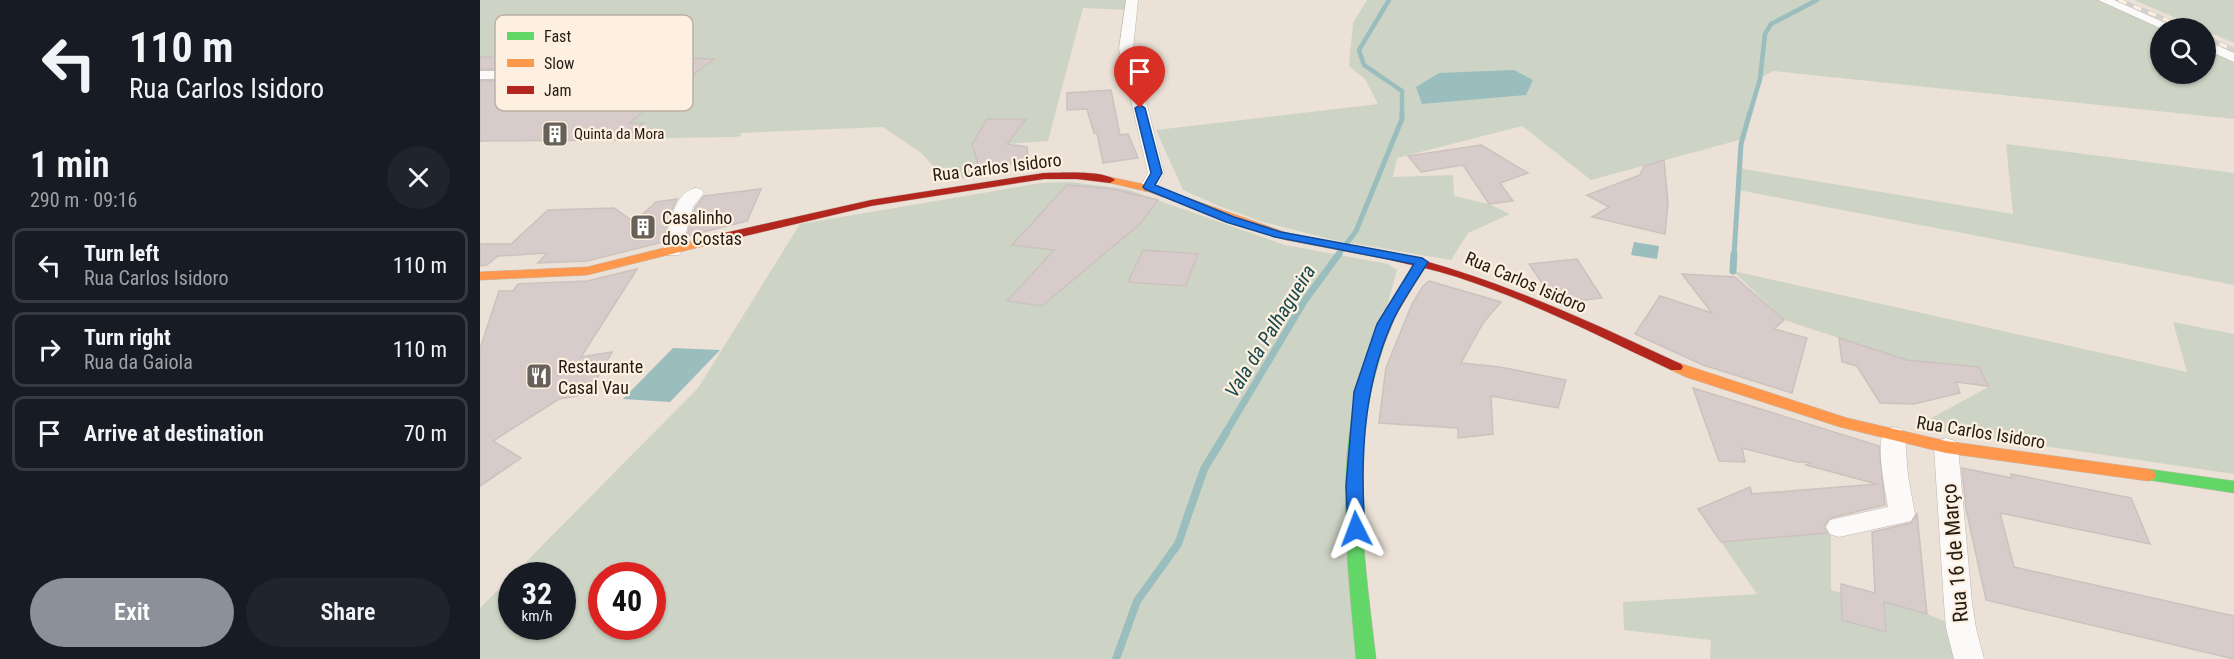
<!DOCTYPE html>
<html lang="en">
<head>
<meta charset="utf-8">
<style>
	:root { --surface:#171b24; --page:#20242c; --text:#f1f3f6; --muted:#9ea1a6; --line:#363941; --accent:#8c9099 }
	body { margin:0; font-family:"Roboto Condensed",sans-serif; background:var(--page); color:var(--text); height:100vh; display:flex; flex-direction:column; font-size:22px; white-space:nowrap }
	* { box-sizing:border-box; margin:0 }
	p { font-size:20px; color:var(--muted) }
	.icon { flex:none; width:33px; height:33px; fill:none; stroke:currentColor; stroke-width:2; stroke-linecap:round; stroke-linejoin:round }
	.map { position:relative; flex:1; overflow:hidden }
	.details { display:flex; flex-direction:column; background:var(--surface); width:480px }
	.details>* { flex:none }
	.guide { background:#171b24; color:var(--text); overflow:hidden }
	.fabs { position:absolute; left:1670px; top:18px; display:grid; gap:12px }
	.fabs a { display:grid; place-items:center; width:66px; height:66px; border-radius:50%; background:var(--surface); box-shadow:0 2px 4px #0004; font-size:30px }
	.speed { position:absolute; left:18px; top:562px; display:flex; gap:12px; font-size:30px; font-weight:700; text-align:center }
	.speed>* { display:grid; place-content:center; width:78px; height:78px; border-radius:50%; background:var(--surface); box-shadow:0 2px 4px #0004; line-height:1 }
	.speed small { font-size:15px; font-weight:400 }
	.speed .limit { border:9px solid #d22; background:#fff; color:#111 }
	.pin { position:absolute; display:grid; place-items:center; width:51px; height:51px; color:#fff; margin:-62px -26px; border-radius:50% 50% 50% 0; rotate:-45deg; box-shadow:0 0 6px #0007 }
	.pin .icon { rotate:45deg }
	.me { position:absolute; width:66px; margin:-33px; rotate:357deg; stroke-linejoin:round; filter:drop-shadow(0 0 4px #0008) }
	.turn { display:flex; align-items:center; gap:21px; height:126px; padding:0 30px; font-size:27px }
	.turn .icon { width:78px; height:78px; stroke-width:2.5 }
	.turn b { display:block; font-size:42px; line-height:51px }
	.round { display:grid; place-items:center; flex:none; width:63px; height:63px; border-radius:32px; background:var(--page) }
	.headline { display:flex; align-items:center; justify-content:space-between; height:102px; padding:0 30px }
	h1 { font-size:36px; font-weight:600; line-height:45px }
	.primary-button { display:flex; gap:12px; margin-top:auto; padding:12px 30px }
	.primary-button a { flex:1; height:69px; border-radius:36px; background:var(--accent); color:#fff; font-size:24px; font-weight:600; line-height:69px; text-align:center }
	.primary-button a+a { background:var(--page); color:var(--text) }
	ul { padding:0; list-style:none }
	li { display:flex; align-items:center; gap:18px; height:75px; margin:0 12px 9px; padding:0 18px; border:3px solid var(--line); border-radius:12px }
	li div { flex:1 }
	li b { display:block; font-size:22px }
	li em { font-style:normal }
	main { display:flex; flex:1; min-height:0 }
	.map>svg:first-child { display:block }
</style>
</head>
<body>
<main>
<section class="details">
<div class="guide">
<div class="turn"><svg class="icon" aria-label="left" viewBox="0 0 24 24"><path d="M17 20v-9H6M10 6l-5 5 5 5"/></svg><div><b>110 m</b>Rua Carlos Isidoro</div></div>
</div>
<div class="headline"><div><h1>1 min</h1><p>290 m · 09:16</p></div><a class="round"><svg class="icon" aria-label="close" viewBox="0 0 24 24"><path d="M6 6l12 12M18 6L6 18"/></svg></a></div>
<ul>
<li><svg class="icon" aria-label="left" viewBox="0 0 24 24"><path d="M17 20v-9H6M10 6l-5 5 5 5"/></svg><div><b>Turn left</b><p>Rua Carlos Isidoro</p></div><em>110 m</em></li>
<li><svg class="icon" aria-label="right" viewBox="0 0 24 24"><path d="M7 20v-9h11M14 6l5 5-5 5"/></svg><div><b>Turn right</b><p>Rua da Gaiola</p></div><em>110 m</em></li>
<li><svg class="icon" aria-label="arrive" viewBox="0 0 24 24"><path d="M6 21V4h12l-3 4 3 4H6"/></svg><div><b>Arrive at destination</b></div><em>70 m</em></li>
</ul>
<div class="primary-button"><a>Exit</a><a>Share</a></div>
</section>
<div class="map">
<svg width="1754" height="659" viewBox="0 0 1754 659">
	<rect width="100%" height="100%" fill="#ebe1d6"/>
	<g fill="#ced4c5" fill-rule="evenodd">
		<polygon points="0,0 652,0 650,10 603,8 568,141 527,144 545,119 507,119 492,144 499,168 494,176 468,182 441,153 403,127 260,133 261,136 255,137 0,141"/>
		<polygon points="887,0 1624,0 1690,28 1680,28 1680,74 1725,74 1725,44 1754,58 1754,119 1293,71 1279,79 1263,139 1111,180 1042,126 917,158 913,177 973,175 974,196 1009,204 1030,214 988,233 971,260 854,240 783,222 739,206 703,190 676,130 898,104 885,79 869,66 873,23"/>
		<polygon points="1654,0 1754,0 1754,43"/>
		<polygon points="1526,144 1754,173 1754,285 1258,190 1258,168 1533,214"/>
		<path d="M590,182l56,7 159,56 103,19 9,6 -15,54 -24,68 4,267h-882v-51l31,-31 1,50h50v-51h-50l186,-188 102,-164 241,-41zM122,576h50v51h-50z"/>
		<polygon points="1253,271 1707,372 1693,322 1754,334 1754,474 1435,427 1508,387 1499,367 1427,360 1304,320"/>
		<polygon points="1351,532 1351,590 1361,593 1362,619 1405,631 1395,593 1481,628 1489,659 1230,659 1231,640 1144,630 1143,602 1277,594 1241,542"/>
	</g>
	<g fill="#9abdbe">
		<polygon points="1034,70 1053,80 1046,95 942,104 936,87 959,73"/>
		<polygon points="1154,242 1179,246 1177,259 1151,255"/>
		<polygon points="193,348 240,350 190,402 143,399"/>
	</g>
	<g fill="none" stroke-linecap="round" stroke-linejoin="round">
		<g stroke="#9abdbe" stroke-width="4.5">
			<polyline points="909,0 879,50 884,65 922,91 922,113"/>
			<polyline points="1270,113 1280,79 1285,34 1291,24 1337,0"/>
		</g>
		<g stroke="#9abdbe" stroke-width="5">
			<polyline points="858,255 876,231 922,119 922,112"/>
			<polyline points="1254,255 1261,144 1270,112"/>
		</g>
		<g stroke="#9abdbe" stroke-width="7">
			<polyline points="1253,271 1254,254"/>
			<polyline points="745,434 825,300 859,254"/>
		</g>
		<polyline stroke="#9abdbe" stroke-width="8" points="636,659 657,601 698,544 724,469 746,433"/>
	</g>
	<g fill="#d8cccb" stroke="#cbc2bf" stroke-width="1.5">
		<polygon points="0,57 64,57 115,58 100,68 0,69"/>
		<polygon points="152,57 234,59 149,123 164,123 142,140 0,141 0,81 104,80 129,65 132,59"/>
		<polygon points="631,90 640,135 648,134 658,158 623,163 617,133 614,133 607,109 587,110 587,93"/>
		<polygon points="507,119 546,119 527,144 547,147 548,162 499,168 492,144"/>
		<polygon points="1001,145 1048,173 1020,183 1033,201 1009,204 983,165 941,172 928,156"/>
		<polygon points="1184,160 1188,203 1185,234 1112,217 1129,207 1107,195 1160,175 1164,166"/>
		<polygon points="587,185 633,189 678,200 661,223 562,306 527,301 574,250 532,245"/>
		<polygon points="281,189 267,221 207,236 215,208 224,196"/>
		<polygon points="197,199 190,214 183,242 107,261 58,263 67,253 18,256 7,265 0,266 0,244 31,244 68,210 134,208 150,219 163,214 176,202"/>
		<polygon points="663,250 718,254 706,286 648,282"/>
		<polygon points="1097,259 1122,298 1088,302 1076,290 1067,290 1049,264"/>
		<polygon points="157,269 101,357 132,352 108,394 79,399 13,441 41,458 0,486 0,349 19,291 33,291 38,284 107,281"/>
		<polygon points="1202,274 1255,277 1304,320 1294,329 1327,338 1312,393 1223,365 1155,334 1180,296 1232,313"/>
		<polygon points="949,281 1021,302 1003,323 981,363 1020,367 1086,380 1078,408 1011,396 1013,434 978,438 978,428 899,423 906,368 932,304 943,286"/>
		<polygon points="1359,338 1427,360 1499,367 1508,386 1476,382 1480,393 1434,404 1400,403 1377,366 1362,362"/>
		<polygon points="1213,388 1399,446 1405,505 1350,518 1344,526 1347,533 1241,542 1218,509 1270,487 1272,494 1397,484 1326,465 1332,462 1317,462 1262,448 1265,462 1239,461"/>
		<polygon points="1482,468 1532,478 1531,474 1651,498 1670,544 1520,513 1534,567 1754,616 1754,659 1506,600 1486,509"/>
		<polygon points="1437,514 1447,614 1404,602 1406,632 1362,620 1361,584 1395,593 1392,532 1431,523"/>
	</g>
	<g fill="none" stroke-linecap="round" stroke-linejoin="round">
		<defs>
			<g id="street">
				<polygon points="646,0 658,0 653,49 684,173 675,191 663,191 660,187 668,173 639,49"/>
				<polygon points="1618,0 1634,0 1696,28 1680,28"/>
				<polygon points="1725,40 1754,53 1754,62 1725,49"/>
				<polygon points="123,56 128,57 130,60 128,63 104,78 0,79 0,71 101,70"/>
				<path d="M215,188l6,1 3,4 -11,14 -12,44 -2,4h-14l-2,-4c5,-20 9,-57 32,-63z"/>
				<path d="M1413,427l8,2 4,6 3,41 7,38 -4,7 -72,16 -9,-3 -4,-7 4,-7 58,-13c-3,-19 -13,-62 -3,-78z"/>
				<polygon points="1466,438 1475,441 1478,447 1492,603 1496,628 1504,659 1474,659 1466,628 1464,603 1454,447 1457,441"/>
			</g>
			<g id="fast">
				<path d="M897,341l7,4c-8,25 -15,50 -18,76 -11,79 1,160 10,238h-20c-7,-79 -17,-160 -5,-238 4,-26 11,-51 19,-76z"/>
				<polygon points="1668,469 1754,481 1754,493 1662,479 1660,475 1662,471"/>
			</g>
			<g id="slow">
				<polygon points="630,177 677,187 813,235 906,251 912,255 906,259 806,240 669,192 626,182 626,178"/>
				<polygon points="240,234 244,235 246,238 244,241 107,275 0,280 0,272 107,267"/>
				<polygon points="942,258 948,262 915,317 904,345 897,349 892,348 890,345 901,317 938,259"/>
				<polygon points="1196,362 1367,418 1466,441 1668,469 1674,471 1676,475 1674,479 1668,481 1466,453 1360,427 1206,377 1191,370 1189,367 1191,364"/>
			</g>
			<g id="jam">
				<path d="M564,173c17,0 59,-3 71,7l-5,3 -33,-4h-33l-173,27 -151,36 -6,-4 6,-4 151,-34z"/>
				<path d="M906,251c104,24 199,68 295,113l2,3 -2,3h-10c-70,-33 -140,-69 -214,-93 -25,-8 -50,-13 -75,-19l-2,-3 2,-3z"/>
			</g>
		</defs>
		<use href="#street" stroke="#beb7ae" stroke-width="1"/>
		<use href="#fast" stroke="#beb7ae" stroke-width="1"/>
		<use href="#slow" stroke="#beb7ae" stroke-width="1"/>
		<use href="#jam" stroke="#beb7ae" stroke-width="1"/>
		<use href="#street" fill="#fcfaf9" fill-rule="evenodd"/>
		<use href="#fast" fill="#63d668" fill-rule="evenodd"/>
		<use href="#slow" fill="#ff974d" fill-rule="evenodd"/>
		<use href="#jam" fill="#b3261e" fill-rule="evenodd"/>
		<defs>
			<g id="rail">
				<polyline points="1639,0 1706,28"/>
				<polyline points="1725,37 1754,50"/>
			</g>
		</defs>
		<use href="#rail" stroke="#d3d0cd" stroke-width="4.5"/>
		<use href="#rail" stroke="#fef0e0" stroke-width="3" stroke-dasharray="8" stroke-linecap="butt"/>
	</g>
	<path fill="#1a73e8" stroke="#114b97" stroke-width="1.5" d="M660,105l5,3 17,65 -7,12 79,32 47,15 141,26 6,4c-12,20 -28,41 -37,63 -28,64 -31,136 -26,204l-3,4 -6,2 -6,-2 -2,-4 -2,-43 8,-94 23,-68 37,-60 -139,-27 -49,-15 -81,-33 -2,-2 8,-14 -16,-65z"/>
	<defs>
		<symbol id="building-square" viewBox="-11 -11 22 22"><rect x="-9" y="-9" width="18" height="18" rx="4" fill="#686159" stroke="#fef0e0"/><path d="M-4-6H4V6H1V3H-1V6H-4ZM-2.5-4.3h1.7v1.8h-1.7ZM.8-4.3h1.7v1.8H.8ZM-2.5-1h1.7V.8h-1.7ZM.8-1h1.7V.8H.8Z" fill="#fff"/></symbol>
		<symbol id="restaurant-square" viewBox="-11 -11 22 22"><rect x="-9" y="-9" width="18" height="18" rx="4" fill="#686159" stroke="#fef0e0"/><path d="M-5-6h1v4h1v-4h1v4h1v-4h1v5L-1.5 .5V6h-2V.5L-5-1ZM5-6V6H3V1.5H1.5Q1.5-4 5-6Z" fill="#fff"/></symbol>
	</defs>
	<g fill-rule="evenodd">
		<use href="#building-square" x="60" y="119" width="30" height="30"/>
		<use href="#building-square" x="148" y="212" width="30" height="30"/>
		<use href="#restaurant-square" x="44" y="361" width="30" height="30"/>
	</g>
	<g text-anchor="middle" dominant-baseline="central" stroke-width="4.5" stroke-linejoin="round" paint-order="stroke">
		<g font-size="15" fill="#221c15" stroke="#fef0e0" text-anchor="start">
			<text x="94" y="134">Quinta da Mora</text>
		</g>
		<g font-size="18" fill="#221c15" stroke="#fef0e0">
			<text transform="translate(517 167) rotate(-7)">Rua Carlos Isidoro</text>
			<text transform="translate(1046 282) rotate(23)">Rua Carlos Isidoro</text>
			<text transform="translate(1501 432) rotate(9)">Rua Carlos Isidoro</text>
		</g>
		<g font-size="18" fill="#221c15" stroke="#fef0e0" text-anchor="start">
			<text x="182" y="217">Casalinho<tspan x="182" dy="21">dos Costas</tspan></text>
			<text x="78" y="366">Restaurante<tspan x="78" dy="21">Casal Vau</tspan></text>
		</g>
		<g font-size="20" font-style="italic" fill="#18494e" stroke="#fef0e0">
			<text transform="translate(790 331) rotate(-58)">Vala da Palhagueira</text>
		</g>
		<g font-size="21" fill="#221c15" stroke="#fef0e0">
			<text transform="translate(1475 553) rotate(-95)">Rua 16 de Março</text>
		</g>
	</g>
	<rect x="15" y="15" width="198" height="96" rx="9" fill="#fef0e0" stroke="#bcb0a3" stroke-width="1.5"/>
	<rect x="27" y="32" width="27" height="8" fill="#63d668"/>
	<rect x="27" y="59" width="27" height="8" fill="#ff974d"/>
	<rect x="27" y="86" width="27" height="8" fill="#b3261e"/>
	<g font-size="16" fill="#221c15">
		<text x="64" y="42">Fast</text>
		<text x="64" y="69">Slow</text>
		<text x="64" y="96">Jam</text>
	</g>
</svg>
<div class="fabs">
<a><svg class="icon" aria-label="search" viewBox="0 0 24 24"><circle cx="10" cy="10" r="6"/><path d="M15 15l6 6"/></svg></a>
</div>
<div class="speed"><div>32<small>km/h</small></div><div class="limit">40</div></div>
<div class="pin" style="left:660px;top:108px;background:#d93025"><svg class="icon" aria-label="arrive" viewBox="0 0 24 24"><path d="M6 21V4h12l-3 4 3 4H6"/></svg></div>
<svg class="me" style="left:876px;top:529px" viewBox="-20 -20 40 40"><path d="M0-17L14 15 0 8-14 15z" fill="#1a73e8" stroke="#fff" stroke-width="4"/></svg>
</div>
</main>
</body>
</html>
